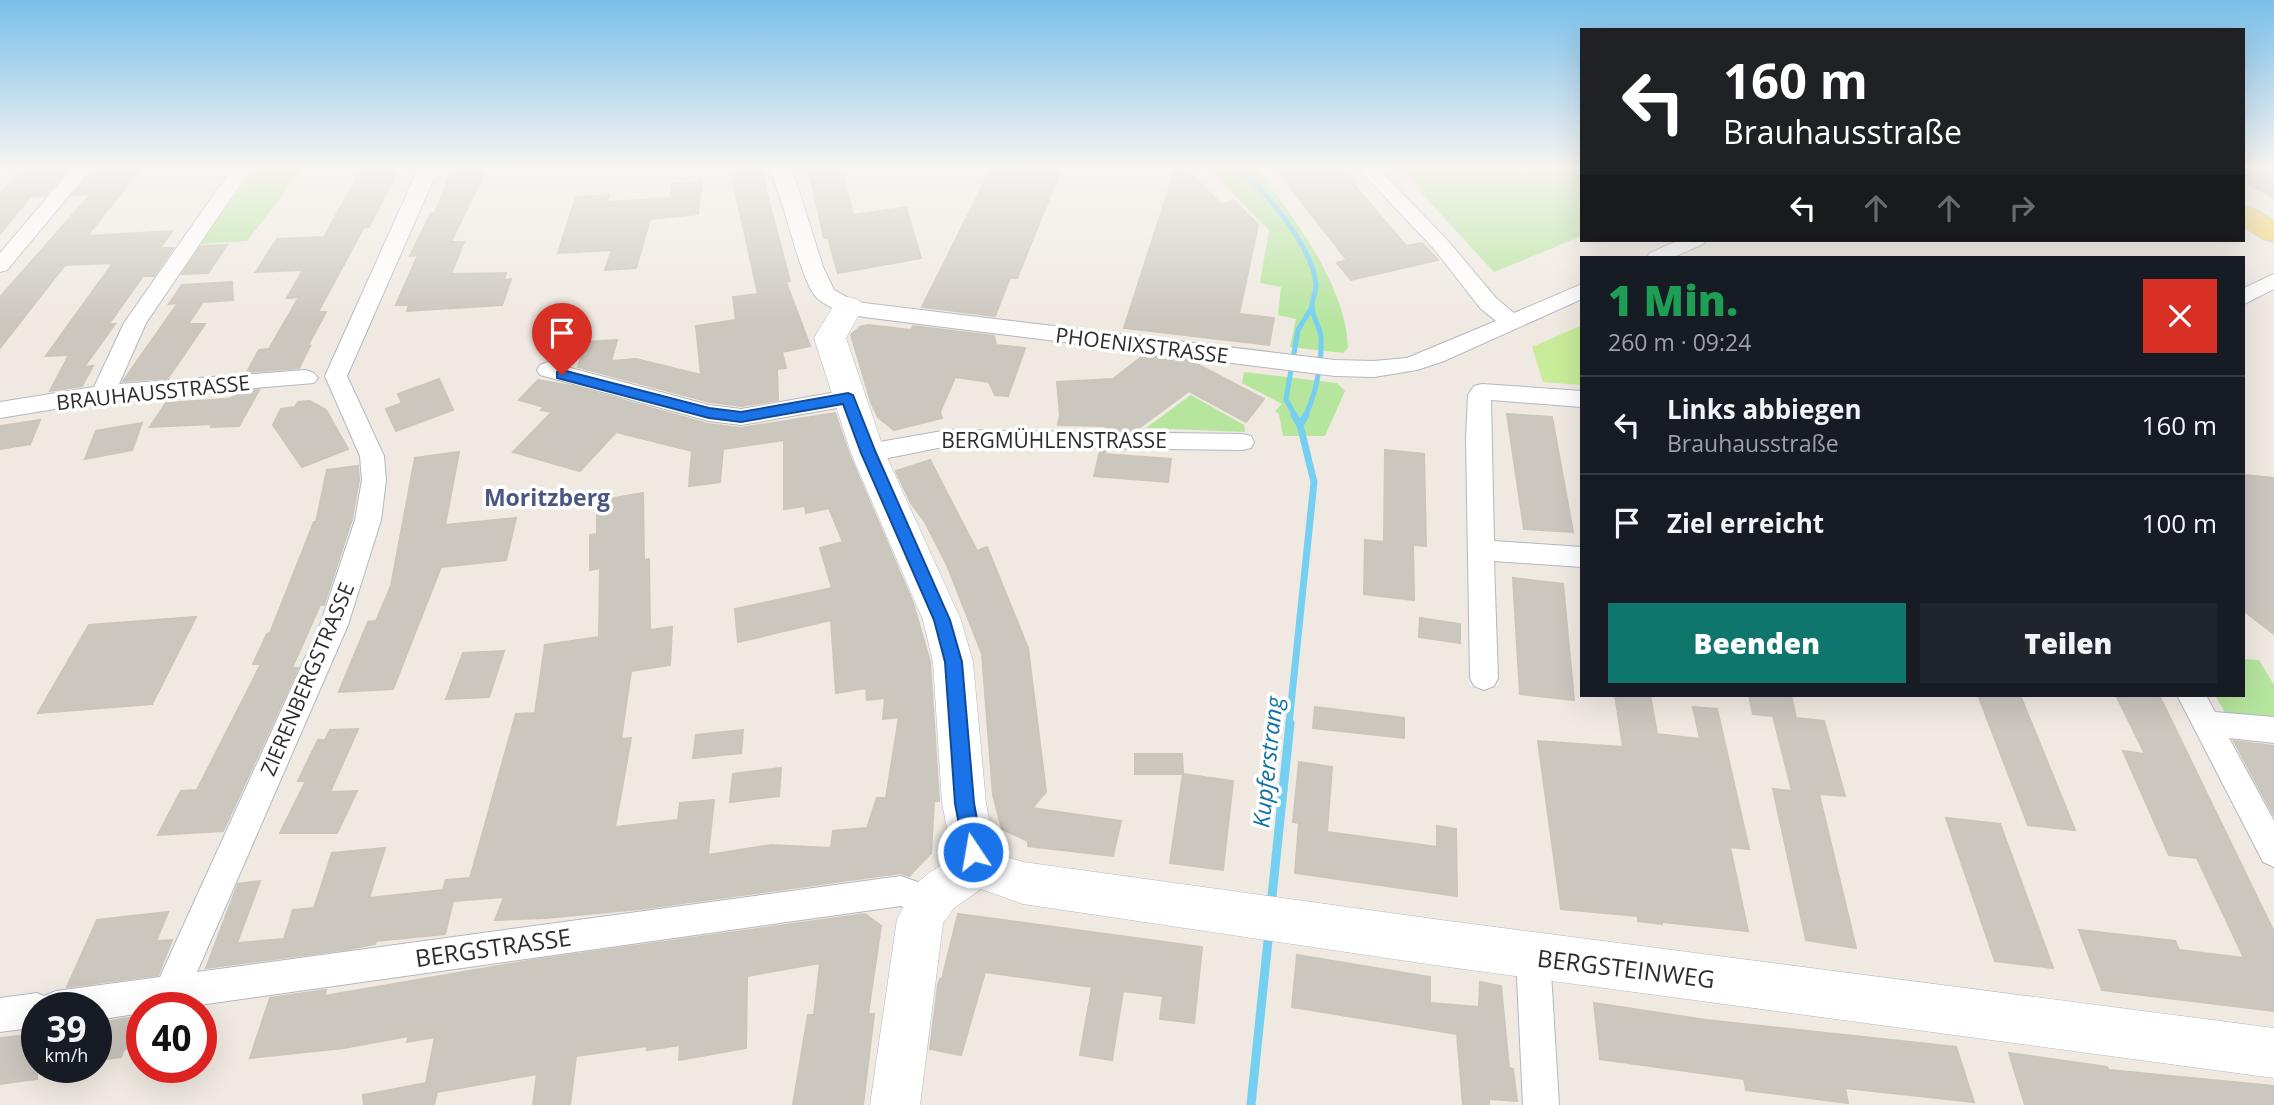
<!DOCTYPE html>
<html lang="de">
<head>
<meta charset="utf-8">
<style>
	:root { --surface:#171b24; --page:#20242c; --text:#f1f3f6; --muted:#9ea1a6; --line:#363941; --accent:#0f766e }
	body { margin:0; font-family:"Open Sans",sans-serif; background:var(--page); color:var(--text); height:100vh; display:flex; flex-direction:column; font-size:26px; white-space:nowrap }
	* { box-sizing:border-box; margin:0 }
	p { font-size:23px; color:var(--muted) }
	.icon { flex:none; width:38px; height:38px; fill:none; stroke:currentColor; stroke-width:2; stroke-linecap:round; stroke-linejoin:round }
	.map { position:relative; flex:1; overflow:hidden }
	.sheet { position:absolute; left:1580px; top:256px; width:665px; height:441px; display:flex; flex-direction:column; background:var(--surface); border-radius:0px; box-shadow:0 7px 28px #0002 }
	.sheet>* { flex:none }
	.guide { position:absolute; left:1580px; top:28px; width:665px; height:214px; border-radius:0px; box-shadow:0 7px 28px #0002; background:#202124; color:#fff; overflow:hidden }
	.speed { position:absolute; left:21px; top:992px; display:flex; gap:14px; font-size:35px; font-weight:700; text-align:center }
	.speed>* { display:grid; place-content:center; width:91px; height:91px; border-radius:50%; background:var(--surface); box-shadow:0 7px 28px #0002; line-height:1 }
	.speed small { font-size:18px; font-weight:400 }
	.speed .limit { border:10px solid #d22; background:#fff; color:#111 }
	.pin { position:absolute; display:grid; place-items:center; width:60px; height:60px; color:#fff; margin:-72px -30px; border-radius:50% 50% 50% 0; rotate:-45deg; box-shadow:0 0 7px #0007 }
	.pin .icon { rotate:45deg }
	.me { position:absolute; width:77px; margin:-38px; rotate:348deg; stroke-linejoin:round; filter:drop-shadow(0 0 5px #0008) }
	.turn { display:flex; align-items:center; gap:24px; height:147px; padding:0 28px; font-size:32px }
	.turn .icon { width:91px; height:91px; stroke-width:2.5 }
	.turn b { display:block; font-size:49px; line-height:60px }
	.lanes { display:flex; align-items:center; height:66px; padding:0 28px; background:#0003; justify-content:center; gap:35px; direction:ltr }
	.lanes .off { opacity:.35 }
	.round { display:grid; place-items:center; flex:none; width:74px; height:74px; border-radius:0px; background:var(--page) }
	.headline { display:flex; align-items:center; justify-content:space-between; height:119px; padding:0 28px }
	h1 { font-size:42px; font-weight:800; line-height:52px; color:#1e9e55 }
	.cta { display:flex; gap:14px; margin-top:auto; padding:14px 28px }
	.cta a { flex:1; height:80px; border-radius:0px; background:var(--accent); color:#fff; font-size:28px; font-weight:800; line-height:80px; text-align:center }
	.cta a+a { background:var(--page); color:var(--text) }
	ul { padding:0; list-style:none }
	li { display:flex; align-items:center; gap:21px; height:98px; padding:0 28px; border-top:2px solid var(--line) }
	li div { flex:1 }
	li b { display:block; font-size:26px }
	li em { font-style:normal }
	.map>svg:first-child { display:block }
</style>
</head>
<body>
<div class="map">
<svg width="2274" height="1105" viewBox="0 0 2274 1105">
	<rect width="100%" height="100%" fill="#efe9e1"/>
	<g fill="#b6e59e">
		<polygon points="256,167 304,167 247,241 199,244"/>
		<path d="M1206,167h49c38,49 91,118 93,181l-5,5 -53,-6 6,-28 -18,-4 3,-28 -21,-4 9,-53z"/>
		<polygon points="1397,167 1582,167 1582,236 1494,272"/>
		<polygon points="1244,372 1337,383 1345,391 1325,436 1283,436 1279,414 1275,411 1282,404 1242,383"/>
		<polygon points="1191,395 1244,425 1245,432 1146,428"/>
		<polygon points="2244,659 2259,660 2274,685 2274,717 2225,713 2215,695 2244,695"/>
	</g>
	<polygon fill="#c9ec9a" points="1582,325 1582,385 1543,382 1532,347"/>
	<g fill="none" stroke-linecap="round" stroke-linejoin="round">
		<g stroke="#75cff0" stroke-width="5">
			<path d="M1234,167c29,17 80,83 82,118 0,7 -4,14 -4,21 0,11 8,21 9,31 1,25 -5,58 -16,79"/>
			<polyline points="1295,416 1286,399 1298,330 1312,307"/>
		</g>
		<g stroke="#75cff0" stroke-width="7">
			<polyline points="1294,415 1300,425"/>
			<polyline points="1289,724 1314,482 1300,425 1306,415"/>
		</g>
		<g stroke="#75cff0" stroke-width="9">
			<polyline points="1271,906 1290,723"/>
			<polyline points="1251,1105 1269,931"/>
		</g>
	</g>
	<g fill="#cbc7bf" stroke="#cbc5ba" stroke-width="2">
		<polygon points="24,167 70,167 45,196 30,197 0,234 0,194"/>
		<polygon points="96,167 142,167 87,236 172,231 160,248 173,248 154,276 143,276 109,324 115,324 84,367 93,366 82,386 50,391 69,355 46,356 113,263 65,265 0,348 0,297 91,194 73,195"/>
		<polygon points="363,167 399,167 369,227 364,227 318,312 326,312 307,347 310,346 299,368 247,372 259,350 269,349 299,297 287,298 303,270 256,272 277,239 324,237"/>
		<polygon points="453,167 487,167 451,242 464,242 451,274 506,273 504,280 511,279 502,305 407,311 409,305 396,305 418,255 410,256 431,213 435,213"/>
		<polygon points="730,167 760,167 790,281 786,282 810,346 782,352 786,368 777,369 778,400 741,406 710,402 578,367 586,342 617,340 611,361 636,359 701,375 696,326 736,320 733,297 758,294"/>
		<polygon points="808,167 838,167 840,176 843,175 853,215 906,207 921,258 838,273 828,238 824,238"/>
		<polygon points="992,167 1062,167 1017,278 1010,278 995,316 922,307"/>
		<polygon points="1176,167 1184,167 1222,205 1234,200 1258,225 1239,314 1274,318 1269,345 1124,328"/>
		<polygon points="1274,167 1339,167 1406,246 1422,243 1438,260 1351,280 1337,263 1347,260"/>
		<polygon points="2244,167 2274,167 2274,198 2244,182"/>
		<polygon points="702,181 698,214 650,219 636,268 605,270 612,250 558,253 576,197 609,195 607,202 671,198 671,185"/>
		<polygon points="227,245 208,273 182,274 201,246"/>
		<polygon points="232,282 233,300 203,302 188,324 205,324 168,378 123,381 178,303 169,304 182,285"/>
		<polygon points="868,325 911,330 913,326 994,336 996,345 1025,348 1008,396 995,395 989,382 955,377 940,412 942,418 894,430 878,417 871,402 851,335 860,327"/>
		<polygon points="1144,355 1191,361 1264,399 1246,422 1189,391 1136,430 1105,430 1106,426 1058,425 1060,415 1057,382 1113,379"/>
		<polygon points="439,379 453,410 396,431 386,409 402,403 398,394"/>
		<polygon points="538,380 572,386 708,424 741,428 835,413 849,454 913,603 930,662 939,801 934,801 931,853 909,876 901,873 640,909 546,918 495,920 504,897 453,901 445,934 376,941 375,944 349,949 206,968 238,884 260,881 237,943 284,939 293,910 314,908 332,853 385,848 369,898 443,890 446,880 470,878 516,714 535,713 545,645 599,637 600,568 590,570 590,535 597,534 597,501 643,493 644,560 649,559 650,630 672,627 670,665 631,671 621,739 631,738 615,827 678,820 680,803 714,800 708,855 771,845 831,848 833,831 867,828 877,798 886,798 899,717 883,719 885,698 867,700 866,688 836,693 831,620 738,642 735,609 832,588 820,548 843,542 829,508 806,513 805,506 784,509 784,440 723,449 720,482 689,486 692,451 616,432 580,471 513,452 552,412 541,410 544,407 519,400"/>
		<polygon points="259,390 239,426 211,427 213,424 150,427 166,403 227,399 232,398 235,392"/>
		<polygon points="310,401 326,410 348,449 302,467 273,425 281,409 295,407 298,402"/>
		<polygon points="1507,414 1552,417 1573,532 1524,529"/>
		<polygon points="40,420 30,444 0,449 0,426"/>
		<polygon points="142,423 132,450 85,459 96,431"/>
		<polygon points="1385,450 1424,454 1426,546 1413,545 1414,600 1364,594 1365,540 1384,542"/>
		<polygon points="1100,451 1107,451 1102,454 1171,459 1168,482 1094,476"/>
		<polygon points="459,452 445,525 516,518 506,560 441,567 393,689 339,692 368,622 376,621 391,586 415,458"/>
		<polygon points="930,460 977,551 987,547 1028,648 1046,792 1032,808 1121,821 1113,856 1028,846 1028,841 1002,829 993,795 982,654 947,565 925,522 911,503 896,471"/>
		<polygon points="358,466 359,480 352,519 324,605 320,605 292,668 298,668 223,831 158,835 181,791 197,790 261,664 253,664 267,634 270,633 314,522 316,522 327,470"/>
		<polygon points="2244,475 2274,478 2274,634 2244,611"/>
		<polygon points="1513,578 1563,584 1574,700 1520,694"/>
		<polygon points="196,617 152,704 38,713 89,625"/>
		<polygon points="1420,618 1460,624 1460,643 1419,637"/>
		<polygon points="504,651 489,697 446,699 463,653"/>
		<polygon points="1615,695 1650,695 1657,734 1700,739 1693,707 1717,709 1749,849 1730,847 1748,931 1662,922 1662,924 1638,921 1638,916 1561,909 1538,741 1623,747"/>
		<polygon points="1749,695 1791,695 1796,718 1824,721 1845,796 1819,794 1856,948 1806,940 1773,789 1792,791 1773,716 1753,714"/>
		<polygon points="1978,695 2020,695 2075,830 2028,825"/>
		<polygon points="2116,695 2159,695 2274,932 2274,1011 2102,990 2079,930 2175,941 2179,950 2244,958 2197,858 2169,855 2123,751 2145,754"/>
		<polygon points="1315,707 1404,718 1404,738 1313,728"/>
		<polygon points="358,729 330,792 357,791 337,833 280,833 306,781 298,781 318,740 325,740 330,730"/>
		<polygon points="743,730 741,753 693,758 696,735"/>
		<polygon points="2234,741 2274,746 2274,816"/>
		<polygon points="1135,754 1182,754 1183,774 1135,774"/>
		<polygon points="1299,762 1332,767 1327,832 1437,847 1437,826 1456,829 1457,896 1295,873 1299,823 1293,822"/>
		<polygon points="781,768 779,796 730,802 733,774"/>
		<polygon points="1183,774 1233,781 1223,870 1170,863"/>
		<polygon points="1946,818 2000,824 2053,968 1995,961"/>
		<polygon points="168,912 156,941 172,940 158,975 67,987 97,920"/>
		<polygon points="865,914 881,926 868,1014 874,1014 863,1105 793,1105 808,1015 814,1015 820,963 747,976 746,1048 679,1060 680,1045 647,1050 647,1046 576,1056 570,1105 533,1105 537,1074 437,1092 434,1105 364,1105 363,1095 426,1083 435,1037 407,1042 409,1036 344,1048 250,1058 270,998 326,990 324,996 534,960"/>
		<polygon points="958,914 1202,947 1194,1023 1160,1019 1163,996 1123,991 1112,1060 1080,1055 1092,987 985,972 961,1055 930,1049 938,985 940,979 942,979"/>
		<polygon points="1297,955 1430,977 1430,1003 1479,1007 1480,982 1501,986 1509,1068 1513,1069 1517,1101 1489,1099 1489,1105 1463,1105 1457,1034 1292,1007"/>
		<polygon points="1594,1003 1706,1020 1956,1047 1974,1102 1845,1088 1848,1103 1746,1090 1744,1079 1600,1059"/>
		<polygon points="142,1016 142,1047 124,1049 121,1057 96,1060 96,1023"/>
		<polygon points="37,1034 37,1079 0,1084 0,1038"/>
		<polygon points="2009,1053 2107,1067 2109,1070 2274,1086 2274,1105 2025,1105"/>
	</g>
	<g fill="none" stroke-linecap="round" stroke-linejoin="round">
		<defs>
			<g id="street">
				<polygon points="73,167 93,167 7,270 0,272 0,253"/>
				<polygon points="233,167 252,167 146,323 119,384 306,370 314,373 318,378 314,383 103,401 0,418 0,402 94,387 124,323"/>
				<polygon points="419,167 439,167 347,376 384,456 386,480 381,520 348,625 197,972 901,876 940,890 944,901 940,912 928,916 901,906 178,1008 142,1008 142,1013 96,1020 96,1008 37,1008 37,1027 0,1032 0,998 37,993 44,996 56,991 160,977 320,625 355,520 362,480 360,456 325,376"/>
				<path d="M768,167h18l10,14 27,86 11,23 20,11 10,2 471,57 39,1 33,-3 89,-37 -16,-13 -45,-58 -78,-83h20l72,75 47,56 18,15 68,-29v15l-138,62 -27,9 -43,7 -39,-1 -471,-59c-16,-3 -33,-7 -46,-18 -18,-15 -34,-104 -50,-132z"/>
				<polygon points="1679,240 1706,240 1703,244 1674,257 1647,257 1650,253"/>
				<polygon points="2274,274 2274,289 2244,304 2244,288"/>
				<polygon points="548,362 709,405 741,409 848,390 856,392 860,398 856,404 848,406 741,425 709,421 540,375 537,370 540,365"/>
				<polygon points="1482,384 1582,391 1582,407 1491,400 1494,541 1582,547 1582,567 1494,561 1498,678 1494,686 1484,690 1474,686 1470,678 1466,439 1468,395 1474,386"/>
				<polygon points="948,430 1242,434 1251,436 1254,442 1251,448 1242,450 948,446 868,462 859,459 856,453 859,447 868,444"/>
				<polygon points="2177,695 2206,695 2215,712 2274,717 2274,743 2229,738 2274,821 2274,867 2263,862"/>
				<polygon points="1533,940 1545,944 1550,956 1559,1105 1523,1105 1516,956 1521,944"/>
			</g>
			<polygon id="secondary" points="848,297 859,300 863,307 846,338 885,453 961,620 973,662 986,803 994,846 1004,856 1023,862 1441,920 2274,1028 2274,1078 1441,966 1023,904 981,889 954,908 943,923 920,1105 870,1105 897,919 915,885 930,872 953,858 942,803 933,662 923,620 851,453 814,338 837,300"/>
			<polygon id="primary" points="2244,206 2254,209 2274,220 2274,242 2263,239 2244,227"/>
		</defs>
		<use href="#street" stroke="#b4b7c1" stroke-width="2"/>
		<use href="#secondary" stroke="#b4b7c1" stroke-width="1"/>
		<use href="#primary" stroke="#c9c9c9" stroke-width="2"/>
		<use href="#street" fill="#fff" fill-rule="evenodd"/>
		<use href="#secondary" fill="#fff" fill-rule="evenodd"/>
		<use href="#primary" fill="#f2d163" fill-rule="evenodd"/>
	</g>
	<linearGradient id="sky" x2="0" y2="1"><stop stop-color="#7abfeb"/><stop offset="0.52" stop-color="#f8f5f2"/><stop offset="1" stop-color="#f8f5f2" stop-opacity="0"/></linearGradient>
	<rect width="2274" height="322" fill="url(#sky)"/>
	<polygon fill="#1a73e8" stroke="#114b97" stroke-width="2" points="562,370 709,408 741,412 848,393 853,395 876,453 950,620 962,662 974,803 983,852 980,859 973,861 967,859 964,852 955,803 945,662 934,620 861,453 843,404 741,422 709,418 557,378 557,372"/>
	<g text-anchor="middle" dominant-baseline="central" stroke-width="7" stroke-linejoin="round" paint-order="stroke">
		<g font-size="21" fill="#2e2e2e" stroke="#fff">
			<text transform="translate(1142 345) rotate(7)">PHOENIXSTRASSE</text>
			<text transform="translate(153 392) rotate(-6)">BRAUHAUSSTRASSE</text>
			<text x="1054" y="440">BERGMÜHLENSTRASSE</text>
			<text transform="translate(307 679) rotate(-67)">ZIERENBERGSTRASSE</text>
		</g>
		<g font-size="23" font-weight="bold" fill="#4d5680" stroke="#fff">
			<text x="547" y="497">Moritzberg</text>
		</g>
		<g font-size="23" font-style="italic" fill="#0d6fa3" stroke="#fff">
			<text transform="translate(1267 762) rotate(-84)">Kupferstrang</text>
		</g>
		<g font-size="24" fill="#2e2e2e" stroke="#fff">
			<text transform="translate(493 947) rotate(-8)">BERGSTRASSE</text>
			<text transform="translate(1626 968) rotate(7)">BERGSTEINWEG</text>
		</g>
	</g>
</svg>
<div class="speed"><div>39<small>km/h</small></div><div class="limit">40</div></div>
<div class="pin" style="left:562px;top:375px;background:#d93025"><svg class="icon" aria-label="arrive" viewBox="0 0 24 24"><path d="M6 21V4h12l-3 4 3 4H6"/></svg></div>
<svg class="me" style="left:973px;top:852px" viewBox="-20 -20 40 40"><circle r="17" fill="#1a73e8" stroke="#fff" stroke-width="3"/><path d="M0-11L8 9 0 5-8 9z" fill="#fff"/></svg>
<div class="guide">
<div class="turn"><svg class="icon" aria-label="left" viewBox="0 0 24 24"><path d="M17 20v-9H6M10 6l-5 5 5 5"/></svg><div><b>160 m</b>Brauhausstraße</div></div>
<div class="lanes"><svg class="icon" aria-label="left" viewBox="0 0 24 24"><path d="M17 20v-9H6M10 6l-5 5 5 5"/></svg><svg class="icon off" aria-label="ahead" viewBox="0 0 24 24"><path d="M12 20V5M6 11l6-6 6 6"/></svg><svg class="icon off" aria-label="ahead" viewBox="0 0 24 24"><path d="M12 20V5M6 11l6-6 6 6"/></svg><svg class="icon off" aria-label="right" viewBox="0 0 24 24"><path d="M7 20v-9h11M14 6l5 5-5 5"/></svg></div>
</div>
<section class="sheet">
<div class="headline"><div><h1>1 Min.</h1><p>260 m · 09:24</p></div><a class="round" style="background:#d93025;color:#fff"><svg class="icon" aria-label="close" viewBox="0 0 24 24"><path d="M6 6l12 12M18 6L6 18"/></svg></a></div>
<ul>
<li><svg class="icon" aria-label="left" viewBox="0 0 24 24"><path d="M17 20v-9H6M10 6l-5 5 5 5"/></svg><div><b>Links abbiegen</b><p>Brauhausstraße</p></div><em>160 m</em></li>
<li><svg class="icon" aria-label="arrive" viewBox="0 0 24 24"><path d="M6 21V4h12l-3 4 3 4H6"/></svg><div><b>Ziel erreicht</b></div><em>100 m</em></li>
</ul>
<div class="cta"><a>Beenden</a><a>Teilen</a></div>
</section>
</div>
</body>
</html>
